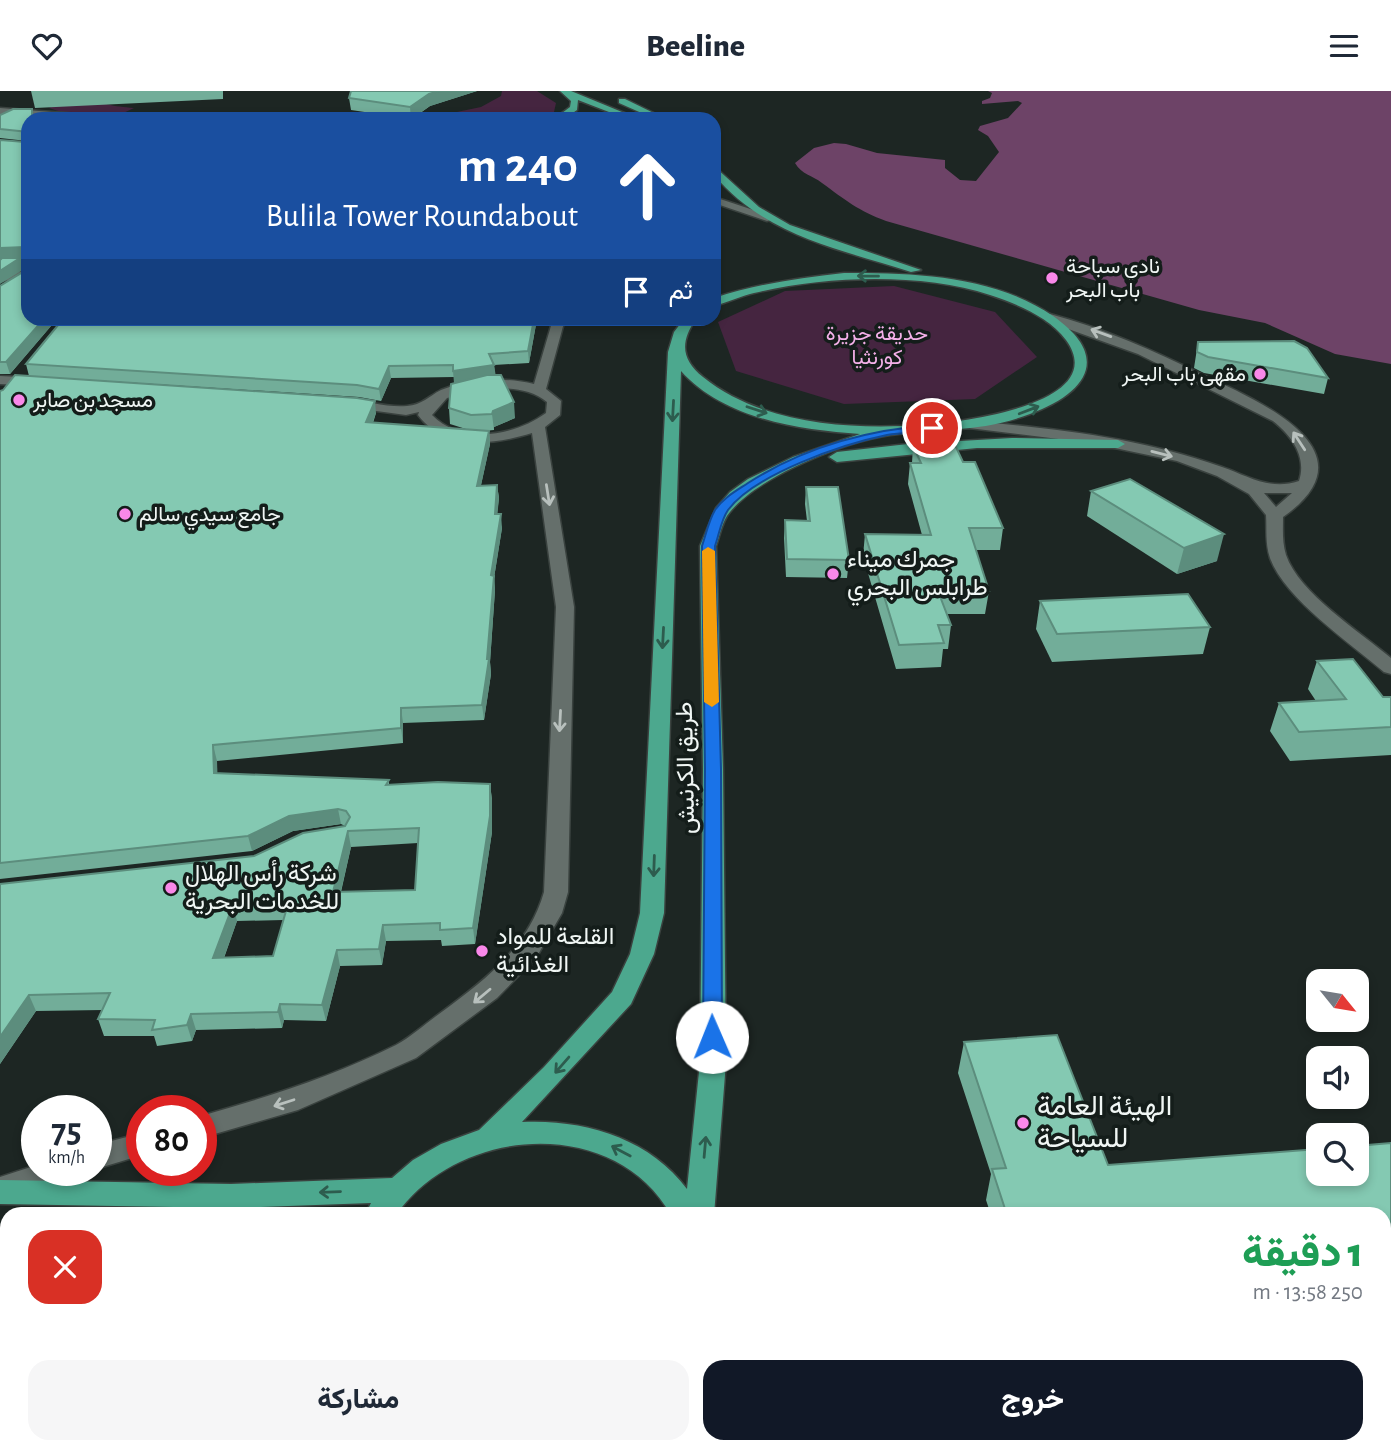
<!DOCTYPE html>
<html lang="ar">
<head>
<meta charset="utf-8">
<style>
	:root { --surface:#fff; --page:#f6f6f7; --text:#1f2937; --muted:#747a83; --accent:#111827 }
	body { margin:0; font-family:"Alegreya Sans",Vazirmatn,sans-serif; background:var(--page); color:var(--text); direction:rtl; height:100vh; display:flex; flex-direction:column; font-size:26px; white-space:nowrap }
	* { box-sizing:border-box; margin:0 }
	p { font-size:23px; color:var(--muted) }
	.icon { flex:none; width:38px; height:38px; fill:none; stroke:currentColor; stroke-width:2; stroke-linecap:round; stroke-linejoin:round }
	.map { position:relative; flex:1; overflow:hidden; direction:ltr }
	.details { position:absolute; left:0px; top:1116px; width:1391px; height:247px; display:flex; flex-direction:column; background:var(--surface); border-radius:21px 21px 0 0; box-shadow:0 4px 10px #0003; direction:rtl }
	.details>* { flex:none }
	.guide { position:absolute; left:21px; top:21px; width:700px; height:214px; border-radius:21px; box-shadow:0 4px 10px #0003; direction:rtl; background:#1a4fa0; color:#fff; overflow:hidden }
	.needle { width:46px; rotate:120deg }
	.fabs { position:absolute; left:1306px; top:878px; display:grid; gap:14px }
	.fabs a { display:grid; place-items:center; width:63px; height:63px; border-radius:14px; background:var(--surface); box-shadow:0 4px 10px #0003; font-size:35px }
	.speed { position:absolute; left:21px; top:1004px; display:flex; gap:14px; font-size:35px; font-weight:700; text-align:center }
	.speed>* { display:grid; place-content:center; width:91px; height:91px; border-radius:50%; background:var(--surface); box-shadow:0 4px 10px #0003; line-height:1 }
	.speed small { font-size:18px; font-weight:400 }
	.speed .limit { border:10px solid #d22; background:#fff; color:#111 }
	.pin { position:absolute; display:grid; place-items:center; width:60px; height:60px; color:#fff; margin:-30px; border:4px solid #fff; border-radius:50%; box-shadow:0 2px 7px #0007 }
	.me { position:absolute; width:77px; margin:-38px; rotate:359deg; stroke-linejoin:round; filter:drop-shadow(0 0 5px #0008) }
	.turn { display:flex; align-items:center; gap:24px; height:147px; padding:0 28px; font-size:32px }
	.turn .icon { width:91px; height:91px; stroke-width:2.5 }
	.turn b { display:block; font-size:49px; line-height:60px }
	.then { display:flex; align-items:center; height:66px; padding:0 28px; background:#0003; gap:14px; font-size:26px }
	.round { display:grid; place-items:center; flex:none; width:74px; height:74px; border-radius:21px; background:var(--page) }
	.head { display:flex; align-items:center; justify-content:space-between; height:119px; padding:0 28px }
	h1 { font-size:42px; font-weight:800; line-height:52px; color:#1e9e55 }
	.button { display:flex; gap:14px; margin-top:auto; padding:14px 28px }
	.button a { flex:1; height:80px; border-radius:21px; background:var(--accent); color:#fff; font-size:28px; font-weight:800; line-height:80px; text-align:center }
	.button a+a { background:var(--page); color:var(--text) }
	header { display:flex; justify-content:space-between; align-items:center; height:91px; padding:0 28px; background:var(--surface); font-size:32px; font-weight:800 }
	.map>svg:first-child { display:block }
</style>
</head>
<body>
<header><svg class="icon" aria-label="menu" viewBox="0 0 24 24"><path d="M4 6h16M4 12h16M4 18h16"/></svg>Beeline<svg class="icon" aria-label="heart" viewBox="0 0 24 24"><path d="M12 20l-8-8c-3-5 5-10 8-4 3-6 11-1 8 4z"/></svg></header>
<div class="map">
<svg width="1391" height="1363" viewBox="0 0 1391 1363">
	<rect width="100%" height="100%" fill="#1d2623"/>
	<g fill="#452540">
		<path d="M86,0c14,15 28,15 48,17l-17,8 -56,-4 -12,-4z"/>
		<polygon points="502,0 537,0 556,12 554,21 543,28 423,28 481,16 501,5"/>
		<polygon points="894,195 995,221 1037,266 975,308 844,313 736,280 718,231 785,200"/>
	</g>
	<path fill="#6d4367" d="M988,0h403v273l-56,-10 -70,-31 -66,-13 -313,-89c-27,-10 -41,-21 -64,-38 -10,-8 -20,-8 -27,-20l19,-15 20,-5 12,1 31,9 68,7v8l15,12 16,1 23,-29 -11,-16 -10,-6 2,-4 28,-8 14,-15 -4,-2 -36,3v-3l8,-3 2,-5z"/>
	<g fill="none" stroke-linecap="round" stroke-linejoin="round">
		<defs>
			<g id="minor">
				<polygon points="28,180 28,188 0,190 0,182"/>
				<path d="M1050,223c53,14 104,37 153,61 56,26 174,76 80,142 0,13 -1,25 3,38 13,38 74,77 105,103v16l-7,-2c-34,-29 -99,-73 -114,-114 -5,-15 -3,-28 -4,-43l-17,-21 -32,-18 -40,-15 -86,-18 -122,-15 -2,-3 2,-3 5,-1c84,8 168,17 248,46 26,9 48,24 77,14 8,-24 -7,-45 -26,-60l-135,-67 -92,-33v-6zM1264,402h28l-16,14z"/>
				<path d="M553,228h12l-19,70 15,12 -1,14 -15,12 29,180 -6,285 -6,21 -26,45 -39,40 -81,60 -118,52 -97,28v-22c67,-19 133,-40 195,-71 15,-8 29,-21 43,-31 45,-33 89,-66 105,-122l12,-285 -24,-174c-39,12 -87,18 -114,-18l1,-3 -13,3 -59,-8 -7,-4 7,-4c19,2 42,9 60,7 15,-1 22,-10 34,-16 28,-12 63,-13 93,-6zM488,297c21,0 42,0 59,14l-1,11c-31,23 -85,32 -114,2l15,-17z"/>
				<polygon points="0,285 39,287 46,291 39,295 0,293"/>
				<polygon points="142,1042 142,1064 96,1078 96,1054"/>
				<polygon points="37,1074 37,1080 69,1080 65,1088 0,1110 0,1086"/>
				<polygon points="422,1356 459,1356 462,1363 425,1363"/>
				<polygon points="719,1356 753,1356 756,1363 722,1363"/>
			</g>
			<g id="tertiary">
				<polygon points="0,17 104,25 108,28 0,23"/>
				<polygon points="714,106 775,126 776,128 767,130 714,112"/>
			</g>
			<g id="trunk">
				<polygon points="560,0 571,0 639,28 627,28 578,9 577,19 564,28 554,28 570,16 571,10"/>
				<polygon points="619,8 625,8 666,28 655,28 619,12"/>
				<path d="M714,75l45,41 31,18 131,45 -10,2c-74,-24 -144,-35 -197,-97z"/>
				<path d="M844,182c70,0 149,2 209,43 59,41 34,77 -23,98 -50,19 -90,14 -140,21 -46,7 -131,41 -160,77 -8,9 -10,23 -14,34l7,223 3,293 -12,153h-43c-57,-101 -213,-89 -275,0h-31l6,-12 -140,5 -231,-4v-24l231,4 161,-6 21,-18 28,-16 38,-14 65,-63 68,-75 18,-38 10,-41 28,-561 6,-20 10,-13h12c-16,23 -15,40 7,58 58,47 147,53 218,48 35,-2 192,-20 145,-85 -17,-23 -49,-36 -76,-45 -69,-23 -166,-19 -236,-2 -13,3 -26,9 -40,13v-8c43,-14 85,-20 130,-25zM681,280c43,48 119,59 179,63l-67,23 -45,22 -18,13 -14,16 -16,38 3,223 -3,293 -13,127c-38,-51 -103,-70 -165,-67l109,-118 23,-50 10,-41z"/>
				<polygon points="1012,347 1118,349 1125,353 1118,357 977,357 837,371 829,366 837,361 908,353"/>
				<polygon points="0,1176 7,1177 7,1205 0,1204"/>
			</g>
		</defs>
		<use href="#minor" stroke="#3a423f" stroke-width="3"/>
		<use href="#tertiary" stroke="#3a423f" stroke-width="3"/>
		<use href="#trunk" stroke="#3a423f" stroke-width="3"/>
		<use href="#minor" fill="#656f6b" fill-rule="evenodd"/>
		<use href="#tertiary" fill="#656f6b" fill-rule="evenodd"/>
		<use href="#trunk" fill="#4ca88e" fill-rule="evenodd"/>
	</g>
	<g fill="#72ad99" fill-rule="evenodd">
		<polygon points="31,0 223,0 223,8 35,17"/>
		<polygon points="351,0 477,0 430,15 412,28 351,19 349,7"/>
		<polygon points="0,24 34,27 28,228 57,228 10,283 0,283 0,195 26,179 21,180 1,168 25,51 27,50 0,47"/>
		<path d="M537,228l-8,44 -35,2 1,10 20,43 -21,9v3l-12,1h7l1,13 -9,41h16l2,13 -2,16 5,14 -8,50 1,12 -5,72 1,12 -7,46 -81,3v20l-186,18v12l172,7v5l101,-1 2,16v32l-17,112 -33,2 -1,-6 -55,1 -4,24 -42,1 -14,55 -42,-1 -2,8 -86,2 -4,11 -35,5 -3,-10h-50l-6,-17 5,-9 -67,1 -36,53v-180l254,-28 91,-30 -4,-2 -48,7 -41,20 -252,28v-488l376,22 -3,10 96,7 -19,-6 -1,-16 5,-25v-6l-63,1 -10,23 -22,-4 -330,-21 -3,-12zM418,752l-3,47 -74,2 10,-45zM283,829l-10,36 -49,2 13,-37z"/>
		<polygon points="1198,251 1328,287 1324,303 1204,282 1194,277"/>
		<polygon points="913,355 963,371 1003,437 1000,459 976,459 989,500 985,523 947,523 951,534 948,558 943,558 941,576 896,578 863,465 865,443 922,444 908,393 910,372 912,372"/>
		<polygon points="806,396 849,469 847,487 786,486 784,447 785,429 807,430 805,413"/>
		<polygon points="1091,400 1217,470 1177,483 1087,425"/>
		<polygon points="1040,510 1210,536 1203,563 1052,571 1036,538"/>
		<polygon points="1317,570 1383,606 1391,606 1391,664 1290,670 1270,640 1279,612 1316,610 1308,598"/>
		<polygon points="964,951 1108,1074 1391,1052 1391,1187 1384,1188 1384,1124 991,1124 986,1109 991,1083 958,982"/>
		<polygon points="180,1356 222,1356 216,1363 189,1363"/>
		<polygon points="1075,1356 1099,1356 1075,1358"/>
	</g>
	<g fill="#5c8d7d">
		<polygon points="439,0 477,0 430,15 411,28 410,16 429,3"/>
		<polygon points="25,156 28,166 0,168 0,157"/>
		<polygon points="24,168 28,178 21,180 0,193 0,180 17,169"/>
		<polygon points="44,228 57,228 10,283 6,271"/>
		<polygon points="534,228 537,228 529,272 528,260"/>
		<polygon points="494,274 496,286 454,292 453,280"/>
		<polygon points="389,275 391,287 381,310 379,298"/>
		<polygon points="375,310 376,322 368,344 366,331"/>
		<polygon points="514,311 515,327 494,336 494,339 492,323 493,320"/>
		<polygon points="489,340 490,353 478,408 477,395"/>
		<polygon points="497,394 499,407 496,437 495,423"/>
		<polygon points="501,423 502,437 494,487 495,499 490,571 491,583 484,629 482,614 487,568 491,484"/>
		<polygon points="1224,443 1217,470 1177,483 1184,457"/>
		<polygon points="401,617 403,632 403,652 401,637"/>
		<polygon points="213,654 217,670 218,697 214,682"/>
		<polygon points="490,693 492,709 492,741 475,853 473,837"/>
		<polygon points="338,718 341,733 293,740 252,760 248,745 289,725"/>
		<polygon points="348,740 351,756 337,817 333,801"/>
		<polygon points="233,814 237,830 218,883 213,867"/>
		<polygon points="383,834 386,850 382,874 379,858"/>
		<polygon points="337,859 340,875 326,930 322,914"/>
		<polygon points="29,904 36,920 0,973 0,946"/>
		<polygon points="280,913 284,929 282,937 278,921"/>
		<polygon points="191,923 196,939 192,950 187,934"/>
		<polygon points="209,1356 222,1356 216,1363 203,1363"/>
	</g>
	<g fill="#84c9b2" stroke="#5c8d7d" stroke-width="2" fill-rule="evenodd">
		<polygon points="351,0 439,0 429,3 410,16 349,7"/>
		<polygon points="13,18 32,18 32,28 28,28 28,47 28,41 0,38 0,24"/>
		<polygon points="0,49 25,51 28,49 28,228 44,228 6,271 0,271 0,195 26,179 28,170 24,168 17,169 0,180 0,169 2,167 25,167 28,164 25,156 0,157"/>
		<polygon points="63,228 534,228 528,260 489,263 494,274 453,280 453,274 389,275 379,298 357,294 26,273"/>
		<polygon points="1294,250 1307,257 1328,287 1208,266 1197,261 1198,251"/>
		<path d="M15,284l342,23 18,3 -9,21 123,9 -12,55 20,-1 -2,29h6l-10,61 3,1 -7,83h2l-7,46 -81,3v20l-188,17 1,28 175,7 -3,5 52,-3 52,2v32l-17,112 -33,2v-7l-57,2 -4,24 -42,1 -15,55 -42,-1 -2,8 -87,2 -4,11 -35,5 3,-10 -57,-1 12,-26 -81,2 -29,42v-153l254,-28 49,-23 42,-7 5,-9 -4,-6 -8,-2 -49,7 -41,20 -248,27v-472l3,-1zM419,737l-4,62 -82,2 15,-61zM288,813l-15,52 -60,2 20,-53z"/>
		<polygon points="487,284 501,284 514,311 493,320 492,323 471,324 449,317 451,293"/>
		<polygon points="955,354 963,371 975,371 1003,437 969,437 989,500 938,500 951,534 938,534 944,552 899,554 865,443 931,444 910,372 921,372 913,355"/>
		<polygon points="1130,388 1224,443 1184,457 1091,400"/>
		<polygon points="806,396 838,396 849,469 787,468 785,429 810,430"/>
		<polygon points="1188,503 1210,536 1057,543 1040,510"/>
		<polygon points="1353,568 1383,606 1391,606 1391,636 1299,641 1279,612 1346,608 1317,570"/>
		<polygon points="1057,944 1108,1074 1318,1058 1318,1083 1356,1083 1356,1055 1391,1052 1391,1158 1384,1159 1384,1124 1007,1124 992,1078 1006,1077 964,951"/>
		<polygon points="189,1356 209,1356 203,1363 198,1363"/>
	</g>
	<defs><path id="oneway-shaft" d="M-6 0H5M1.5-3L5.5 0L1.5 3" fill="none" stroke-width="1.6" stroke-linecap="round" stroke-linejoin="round" transform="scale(1.75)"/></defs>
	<g stroke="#2d5c4e">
		<use href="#oneway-shaft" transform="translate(868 185) rotate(-179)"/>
		<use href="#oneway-shaft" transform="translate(757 319) rotate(18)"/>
		<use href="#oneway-shaft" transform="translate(1029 319) rotate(-21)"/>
		<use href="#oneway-shaft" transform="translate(673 320) rotate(93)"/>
		<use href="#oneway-shaft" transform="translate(663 547) rotate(93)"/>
		<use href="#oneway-shaft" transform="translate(654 775) rotate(92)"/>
		<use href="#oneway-shaft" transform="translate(562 974) rotate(131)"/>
		<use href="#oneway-shaft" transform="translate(705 1056) rotate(-85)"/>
		<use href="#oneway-shaft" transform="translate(621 1060) rotate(-152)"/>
		<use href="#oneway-shaft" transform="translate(330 1101) rotate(178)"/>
	</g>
	<g stroke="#b8c0bd">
		<use href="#oneway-shaft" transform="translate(1101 242) rotate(-160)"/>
		<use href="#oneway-shaft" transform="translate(1299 350) rotate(-123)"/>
		<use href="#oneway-shaft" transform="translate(1162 363) rotate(14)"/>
		<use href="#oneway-shaft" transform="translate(548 404) rotate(81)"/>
		<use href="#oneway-shaft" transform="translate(560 630) rotate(93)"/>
		<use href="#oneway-shaft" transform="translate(482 905) rotate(140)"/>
		<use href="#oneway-shaft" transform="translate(284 1012) rotate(162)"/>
	</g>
	<path fill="#1a73e8" stroke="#114b97" stroke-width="2" d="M932,334l5,3 -2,3c-15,3 -32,1 -48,4 -44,9 -132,39 -159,75 -7,10 -9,25 -13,36l6,223 1,268 -3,6 -7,2 -7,-2 -2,-6 2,-268 -3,-223c4,-12 7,-26 13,-36 8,-12 21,-19 33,-27 56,-36 118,-53 184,-58z"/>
	<polygon fill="#f59e0b" points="708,456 715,460 719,611 712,616 704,611 702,460"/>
	<g fill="#f988e9" stroke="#141d1a" stroke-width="2.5">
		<circle cx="1052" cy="187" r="7"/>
		<circle cx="1260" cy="283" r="7"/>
		<circle cx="19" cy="309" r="7"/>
		<circle cx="125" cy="423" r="7"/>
		<circle cx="833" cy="483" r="7"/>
		<circle cx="171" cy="797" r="7"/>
		<circle cx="482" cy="860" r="7"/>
		<circle cx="1023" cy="1032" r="7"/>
	</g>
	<g text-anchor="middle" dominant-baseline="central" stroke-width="7" stroke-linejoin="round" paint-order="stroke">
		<g font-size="21" fill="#f0f6f4" stroke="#141d1a" text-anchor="start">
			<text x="1066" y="175">نادي سباحة<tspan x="1066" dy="24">باب البحر</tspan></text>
			<text x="1246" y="283" text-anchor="end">مقهى باب البحر</text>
			<text x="33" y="309">مسجد بن صابر</text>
			<text x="139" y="423">جامع سيدي سالم</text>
		</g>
		<g font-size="21" fill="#f4b0e9" stroke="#141d1a">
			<text x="877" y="242">حديقة جزيرة<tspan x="877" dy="24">كورنثيا</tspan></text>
		</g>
		<g font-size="24" fill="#f0f6f4" stroke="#141d1a" text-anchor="start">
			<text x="847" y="469">جمرك ميناء<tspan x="847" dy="28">طرابلس البحري</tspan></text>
			<text x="185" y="783">شركة رأس الهلال<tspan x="185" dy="28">للخدمات البحرية</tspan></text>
			<text x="496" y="846">القلعة للمواد<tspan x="496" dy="28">الغذائية</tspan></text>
		</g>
		<g font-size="24" fill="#f0f6f4" stroke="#141d1a">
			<text transform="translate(686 677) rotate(-91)">طريق الكرنيش</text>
		</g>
		<g font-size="28" fill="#f0f6f4" stroke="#141d1a" text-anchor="start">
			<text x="1037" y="1016">الهيئة العامة<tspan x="1037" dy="32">للسياحة</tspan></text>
		</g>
	</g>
</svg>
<div class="fabs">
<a><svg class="needle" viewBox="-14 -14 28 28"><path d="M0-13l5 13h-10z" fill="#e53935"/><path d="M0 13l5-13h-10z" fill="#747a83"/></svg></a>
<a><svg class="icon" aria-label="sound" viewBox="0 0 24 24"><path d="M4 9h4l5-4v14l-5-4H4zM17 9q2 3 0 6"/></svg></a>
<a><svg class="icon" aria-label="search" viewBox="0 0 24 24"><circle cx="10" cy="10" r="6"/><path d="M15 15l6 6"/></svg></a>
</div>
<div class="speed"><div>75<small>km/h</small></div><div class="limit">80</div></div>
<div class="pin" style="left:932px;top:337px;background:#d93025"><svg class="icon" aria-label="arrive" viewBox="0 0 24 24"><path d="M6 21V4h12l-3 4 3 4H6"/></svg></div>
<svg class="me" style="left:712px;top:946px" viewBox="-20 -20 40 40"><circle r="19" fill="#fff"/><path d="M0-13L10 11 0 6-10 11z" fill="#1a73e8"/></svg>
<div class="guide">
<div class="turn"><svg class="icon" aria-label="ahead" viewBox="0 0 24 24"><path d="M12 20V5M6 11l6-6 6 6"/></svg><div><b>240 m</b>Bulila Tower Roundabout</div></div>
<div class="then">ثم<svg class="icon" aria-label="arrive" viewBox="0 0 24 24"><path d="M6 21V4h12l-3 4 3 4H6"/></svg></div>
</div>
<section class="details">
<div class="head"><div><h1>1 دقيقة</h1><p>250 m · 13:58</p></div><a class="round" style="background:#d93025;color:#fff"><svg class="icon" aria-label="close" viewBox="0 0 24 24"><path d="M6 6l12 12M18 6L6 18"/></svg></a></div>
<div class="button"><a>خروج</a><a>مشاركة</a></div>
</section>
</div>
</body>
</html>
